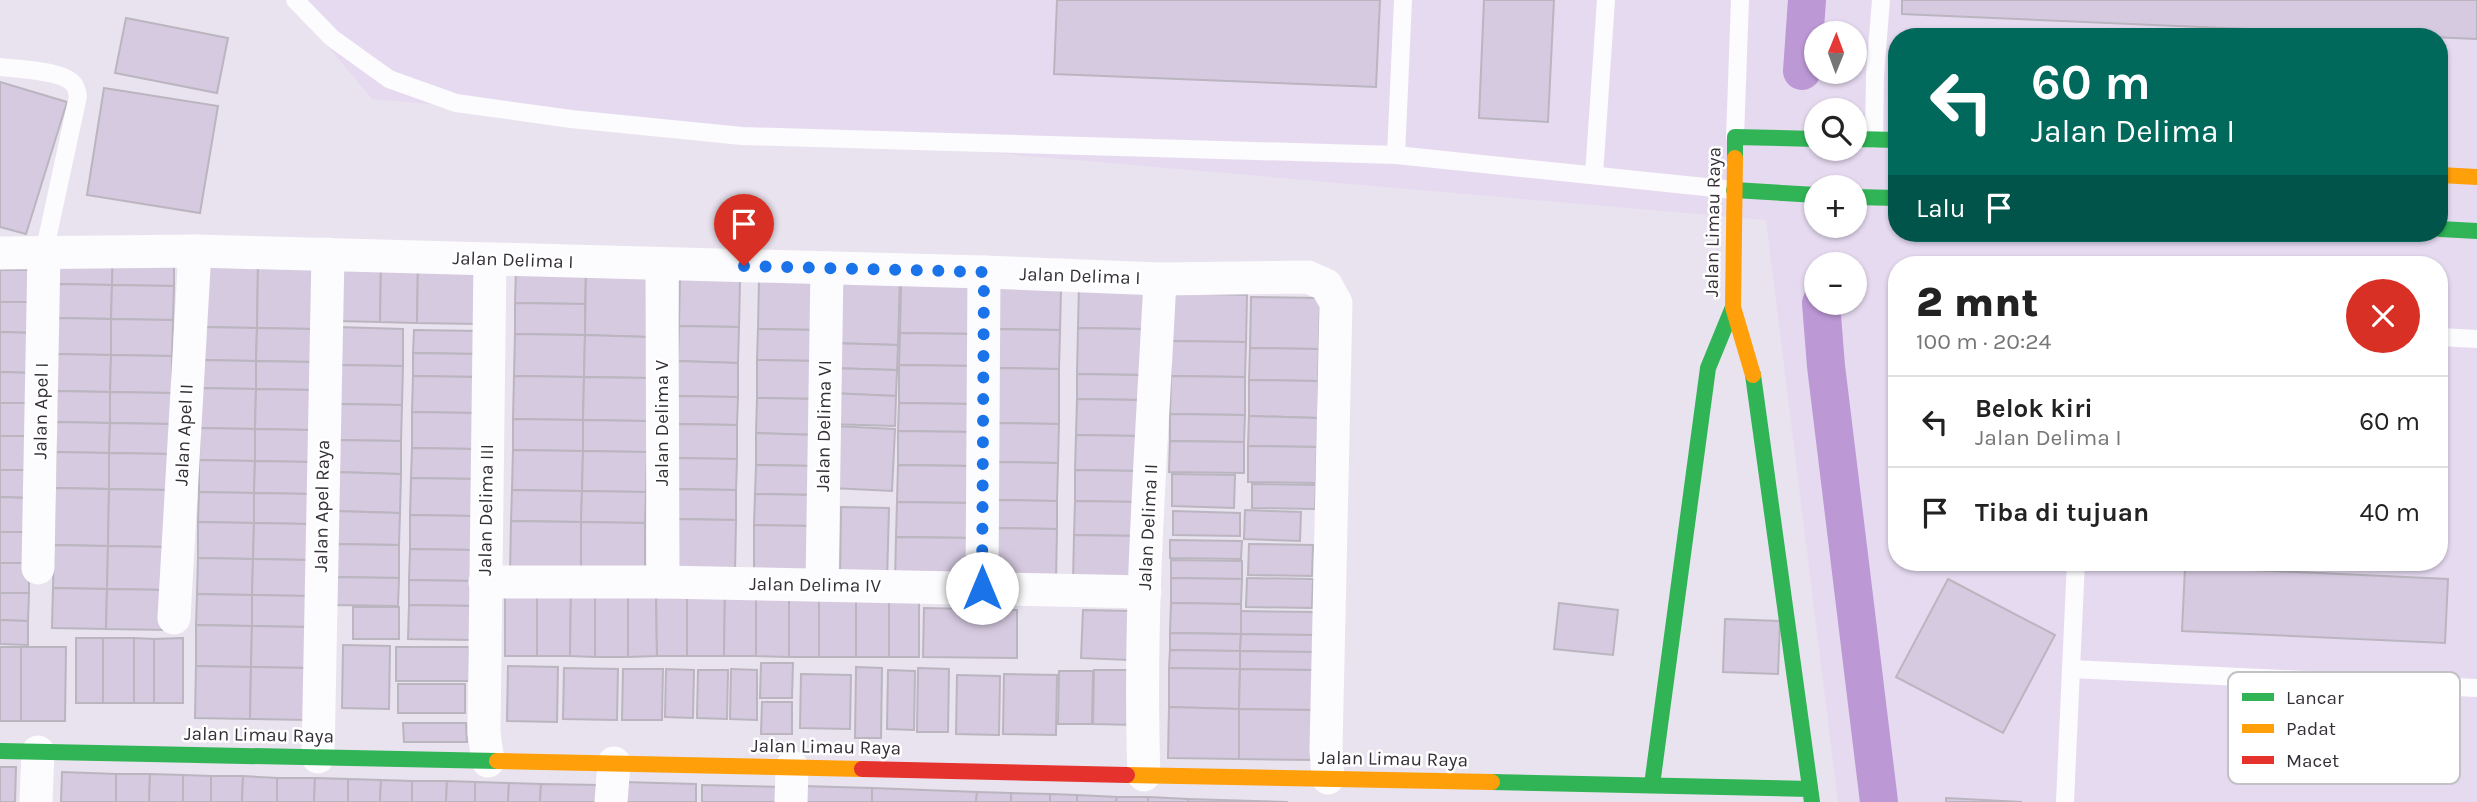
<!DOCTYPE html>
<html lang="id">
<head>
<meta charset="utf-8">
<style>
	:root { --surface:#fff; --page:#f6f6f6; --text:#222; --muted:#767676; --line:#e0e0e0 }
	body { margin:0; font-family:Karla,sans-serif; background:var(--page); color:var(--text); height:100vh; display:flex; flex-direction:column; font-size:26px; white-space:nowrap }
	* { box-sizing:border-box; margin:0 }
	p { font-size:23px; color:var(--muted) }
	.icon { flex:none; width:38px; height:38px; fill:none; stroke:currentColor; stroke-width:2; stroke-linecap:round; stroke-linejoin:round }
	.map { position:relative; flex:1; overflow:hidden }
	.details { position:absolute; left:1888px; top:256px; width:560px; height:315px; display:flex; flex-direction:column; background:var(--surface); border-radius:28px; box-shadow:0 2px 5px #0004 }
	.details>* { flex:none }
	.hud { position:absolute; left:1888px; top:28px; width:560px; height:214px; border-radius:28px; box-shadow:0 2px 5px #0004; background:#00695c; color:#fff; overflow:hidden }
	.needle { width:46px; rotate:1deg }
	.tools { position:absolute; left:1804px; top:21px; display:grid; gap:14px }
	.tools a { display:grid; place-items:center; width:63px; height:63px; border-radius:50%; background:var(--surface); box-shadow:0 2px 5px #0004; font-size:35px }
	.pin { position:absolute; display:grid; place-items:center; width:60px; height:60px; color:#fff; margin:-72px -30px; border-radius:50% 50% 50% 0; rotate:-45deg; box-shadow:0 0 7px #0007 }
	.pin .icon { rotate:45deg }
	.me { position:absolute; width:77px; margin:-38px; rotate:0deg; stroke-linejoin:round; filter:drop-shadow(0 0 5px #0008) }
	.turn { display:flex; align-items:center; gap:24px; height:147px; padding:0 28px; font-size:32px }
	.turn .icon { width:91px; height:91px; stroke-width:2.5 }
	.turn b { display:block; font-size:49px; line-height:60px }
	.then { display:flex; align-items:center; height:66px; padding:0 28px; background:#0003; gap:14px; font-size:26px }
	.round { display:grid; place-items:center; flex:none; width:74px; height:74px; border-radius:37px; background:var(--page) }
	.head { display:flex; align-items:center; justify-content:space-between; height:119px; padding:0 28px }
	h1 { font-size:42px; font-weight:800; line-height:52px }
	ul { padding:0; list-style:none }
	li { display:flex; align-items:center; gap:21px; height:91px; padding:0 28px; border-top:2px solid var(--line) }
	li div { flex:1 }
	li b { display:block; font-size:26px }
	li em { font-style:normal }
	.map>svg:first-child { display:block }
</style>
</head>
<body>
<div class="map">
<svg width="2477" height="802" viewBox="0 0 2477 802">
	<rect width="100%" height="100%" fill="#e9e2ef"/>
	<path fill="#e6daf0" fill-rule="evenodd" d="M289,0h2188v802h-639l-72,-582 -1394,-121zM1816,33h39v39h-39zM1897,37h543v196h-543zM1816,110h39v39h-39zM1816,187h39v39h-39zM1816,264h39v39h-39zM1897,264h543v298h-543z"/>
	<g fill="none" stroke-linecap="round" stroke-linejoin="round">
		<g stroke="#bc98d5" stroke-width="38">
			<polyline points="1802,71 1807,0"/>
			<polyline points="1821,303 1826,366 1879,802"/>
		</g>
	</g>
	<g fill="#d6cae0" stroke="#bab5bf" stroke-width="2">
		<polygon points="1057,0 1380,0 1376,87 1054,74"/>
		<polygon points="1484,0 1554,0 1548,122 1479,118"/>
		<polygon points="1902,0 2477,0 2477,39 1902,14"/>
		<polygon points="126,18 228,38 217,93 115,73"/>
		<polygon points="0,82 67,102 26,234 0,227"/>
		<polygon points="104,88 218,106 200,213 87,195"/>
		<polygon points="59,253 113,254 112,285 58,284"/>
		<polygon points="113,254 174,255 174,286 112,285"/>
		<polygon points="336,262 381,263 380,322 335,321"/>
		<polygon points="381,263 418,263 417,323 380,322"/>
		<polygon points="418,263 479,264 478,324 417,323"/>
		<polygon points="203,264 258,265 257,328 202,327"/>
		<polygon points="258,265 315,266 314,329 257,328"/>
		<polygon points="516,269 586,270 585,304 515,303"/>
		<rect x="0" y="270" width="34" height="32"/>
		<polygon points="586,270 650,271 649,337 585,335"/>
		<polygon points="832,274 900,276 898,345 830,343"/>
		<polygon points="680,279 740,280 739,327 679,326"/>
		<polygon points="759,280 819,281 818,330 758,329"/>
		<polygon points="58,284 112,285 111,319 58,318"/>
		<polygon points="1079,284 1144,286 1143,329 1078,328"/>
		<polygon points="112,285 174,286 173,320 111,319"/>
		<polygon points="901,285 978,286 977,334 900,333"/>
		<polygon points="999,288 1061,289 1060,330 998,329"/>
		<polygon points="1172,293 1247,295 1246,342 1171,341"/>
		<polygon points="1251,297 1320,298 1319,349 1250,348"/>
		<polygon points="0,302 34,302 33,333 0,332"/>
		<polygon points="515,303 585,304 585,335 515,334"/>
		<polygon points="58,318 111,319 111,355 57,354"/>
		<polygon points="111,319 173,320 172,356 111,355"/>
		<polygon points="679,326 739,327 738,363 678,361"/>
		<polygon points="202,327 257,328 256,361 201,360"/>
		<polygon points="336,327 403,329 403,366 336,365"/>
		<polygon points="257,328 314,329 313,362 256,361"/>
		<polygon points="1078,328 1143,329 1142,375 1077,374"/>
		<polygon points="758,329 818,330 818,361 757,360"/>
		<polygon points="998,329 1060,330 1059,369 997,368"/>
		<polygon points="414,330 479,331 478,354 413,353"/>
		<polygon points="0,332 33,333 33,373 0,372"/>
		<polygon points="900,333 977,334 977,366 899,365"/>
		<polygon points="515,334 585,335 584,377 514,376"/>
		<polygon points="585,335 649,337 648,378 584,377"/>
		<polygon points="1171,341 1246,342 1245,377 1171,376"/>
		<polygon points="830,343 898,345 897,370 829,368"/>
		<polygon points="1250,348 1319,349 1318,381 1249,380"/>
		<polygon points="413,353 478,354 478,377 413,376"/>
		<polygon points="57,354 111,355 110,392 57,391"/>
		<polygon points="111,355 172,356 172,393 110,392"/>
		<polygon points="201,360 256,361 256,389 200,388"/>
		<polygon points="757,360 818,361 817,399 757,398"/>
		<polygon points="256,361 313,362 313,390 256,389"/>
		<polygon points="678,361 738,363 738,397 678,396"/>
		<polygon points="336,365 403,366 402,405 335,404"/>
		<polygon points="899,365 977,366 976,404 899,403"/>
		<polygon points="829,368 897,370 896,396 829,393"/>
		<polygon points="997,368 1059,369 1059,424 996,423"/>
		<polygon points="0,372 33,373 32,403 0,403"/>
		<polygon points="1077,374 1142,375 1142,400 1077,399"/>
		<polygon points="413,376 478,377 477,413 412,412"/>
		<polygon points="514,376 584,377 583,420 513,419"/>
		<polygon points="1171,376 1245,377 1245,415 1170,414"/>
		<polygon points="584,377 648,378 647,421 583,420"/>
		<polygon points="1249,380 1318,381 1318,418 1249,416"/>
		<polygon points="200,388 256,389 255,429 200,428"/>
		<polygon points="256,389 313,390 312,430 255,429"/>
		<polygon points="57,391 110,392 110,423 56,422"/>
		<polygon points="110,392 172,393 171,424 110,423"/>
		<polygon points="829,393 896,396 895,426 828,424"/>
		<polygon points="678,396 738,397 737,425 677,424"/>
		<polygon points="757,398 817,399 816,435 756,433"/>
		<polygon points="1077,399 1142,400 1141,436 1076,435"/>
		<polygon points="0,403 32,403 31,436 0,436"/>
		<polygon points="899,403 976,404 975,432 898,431"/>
		<polygon points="335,404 402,405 401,441 334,440"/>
		<polygon points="412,412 477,413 477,449 412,448"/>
		<polygon points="1170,414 1245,415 1244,442 1170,441"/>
		<polygon points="1249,416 1318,418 1317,447 1248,446"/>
		<polygon points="513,419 583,420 583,451 513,450"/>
		<polygon points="583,420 647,421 647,452 583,451"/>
		<polygon points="56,422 110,423 109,453 56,452"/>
		<polygon points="110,423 171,424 171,454 109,453"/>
		<polygon points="996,423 1059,424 1058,463 996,462"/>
		<polygon points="677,424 737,425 737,459 676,458"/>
		<polygon points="834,426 895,429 892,491 832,488"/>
		<polygon points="200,428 255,429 255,461 199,460"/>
		<polygon points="255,429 312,430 311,462 255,461"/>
		<polygon points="898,431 975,432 975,466 898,465"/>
		<polygon points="756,433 816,435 816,466 756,465"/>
		<polygon points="1076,435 1141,436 1141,471 1075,470"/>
		<rect x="0" y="436" width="31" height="34"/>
		<polygon points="334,440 401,441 401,474 334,472"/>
		<polygon points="1170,441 1244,442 1244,473 1169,472"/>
		<polygon points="1248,446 1317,447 1316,483 1248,482"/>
		<polygon points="412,448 477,449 476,479 411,478"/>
		<polygon points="513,450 583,451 582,491 512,490"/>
		<polygon points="583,451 647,452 646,492 582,491"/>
		<polygon points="56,452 109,453 109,489 55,488"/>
		<polygon points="109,453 171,454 170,490 109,489"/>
		<polygon points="676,458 737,459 736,490 676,489"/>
		<polygon points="199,460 255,461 254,493 199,492"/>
		<polygon points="255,461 311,462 311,494 254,493"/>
		<polygon points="996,462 1058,463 1057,501 995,500"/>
		<polygon points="756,465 816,466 815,495 755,494"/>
		<polygon points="898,465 975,466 974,503 897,502"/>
		<polygon points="0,470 31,470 30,498 0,497"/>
		<polygon points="1075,470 1141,471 1140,502 1075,501"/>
		<polygon points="334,472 401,474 400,513 333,511"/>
		<polygon points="1172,474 1235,475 1234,508 1172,506"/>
		<polygon points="411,478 476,479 476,516 410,515"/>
		<polygon points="1252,484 1316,485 1315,509 1252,508"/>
		<polygon points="55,488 109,489 108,546 54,545"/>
		<polygon points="109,489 170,490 169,547 108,546"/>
		<polygon points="676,489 736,490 736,520 675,519"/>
		<polygon points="512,490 582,491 581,522 511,521"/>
		<polygon points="582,491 646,492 645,523 581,522"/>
		<polygon points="199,492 254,493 254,523 198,522"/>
		<polygon points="254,493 311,494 310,524 254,523"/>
		<polygon points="755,494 815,495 815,526 754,525"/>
		<polygon points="0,497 30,498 30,532 0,532"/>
		<polygon points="995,500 1057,501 1057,529 995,528"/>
		<polygon points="1075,501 1140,502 1139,536 1074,535"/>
		<polygon points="897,502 974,503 974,538 896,537"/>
		<polygon points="841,507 889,508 887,581 840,580"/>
		<polygon points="1245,510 1301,512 1300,541 1244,539"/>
		<polygon points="333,511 400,513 399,545 332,544"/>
		<polygon points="1173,511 1240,513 1240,536 1173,535"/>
		<polygon points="410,515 476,516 475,550 410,549"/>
		<polygon points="675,519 736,520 735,571 674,570"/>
		<polygon points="511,521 581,522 581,574 510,572"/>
		<polygon points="198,522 254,523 253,559 198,558"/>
		<polygon points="581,522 645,523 645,575 581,574"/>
		<polygon points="254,523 310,524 310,560 253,559"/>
		<polygon points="754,525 815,526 814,573 754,572"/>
		<polygon points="995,528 1057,529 1056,580 994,579"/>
		<polygon points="0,532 30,532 29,563 0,563"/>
		<polygon points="1074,535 1139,536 1139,583 1073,582"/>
		<polygon points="896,537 974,538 973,583 895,582"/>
		<polygon points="1170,540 1242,541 1241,559 1170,558"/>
		<polygon points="332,544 399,545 399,578 332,577"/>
		<polygon points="1249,544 1313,545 1312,576 1248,575"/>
		<polygon points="54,545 108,546 107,589 53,588"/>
		<polygon points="108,546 169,547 168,590 107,589"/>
		<polygon points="410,549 475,550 474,581 409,580"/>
		<polygon points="198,558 253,559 252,595 197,594"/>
		<polygon points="253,559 310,560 309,596 252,595"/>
		<polygon points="1171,560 1242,561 1242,579 1171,578"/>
		<rect x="0" y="563" width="29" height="30"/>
		<polygon points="2185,567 2448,579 2445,643 2182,631"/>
		<polygon points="332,577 399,578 398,606 331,605"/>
		<polygon points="1171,578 1242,579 1241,604 1171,603"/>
		<polygon points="1247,578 1313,579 1312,608 1246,607"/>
		<polygon points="1948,579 2055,635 2003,733 1896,677"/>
		<polygon points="409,580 474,581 474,606 409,605"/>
		<rect x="505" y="587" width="32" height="69"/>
		<polygon points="537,587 571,587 570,656 537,656"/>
		<polygon points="571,587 595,588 595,657 570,656"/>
		<polygon points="53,588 107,589 106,629 52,628"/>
		<rect x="595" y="588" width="33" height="69"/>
		<polygon points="628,588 656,588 657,656 628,657"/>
		<polygon points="656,588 687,588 687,656 657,656"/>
		<polygon points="687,588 725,588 724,656 687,656"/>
		<polygon points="725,588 756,588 756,656 724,656"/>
		<polygon points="756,588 789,588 789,657 756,656"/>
		<rect x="789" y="588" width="30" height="69"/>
		<rect x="819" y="588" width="37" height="69"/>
		<rect x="856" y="588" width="33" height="69"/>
		<rect x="889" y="588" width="30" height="69"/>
		<polygon points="107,589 168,590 168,630 106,629"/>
		<polygon points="0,593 29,593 28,621 0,620"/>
		<polygon points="197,594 252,595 252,626 196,625"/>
		<polygon points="252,595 309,596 308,627 252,626"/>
		<polygon points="1171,603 1241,604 1241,634 1170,633"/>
		<polygon points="1559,603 1618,610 1613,655 1554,649"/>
		<polygon points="409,605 474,606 473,640 408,639"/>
		<rect x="353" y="607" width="46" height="32"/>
		<polygon points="924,608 1017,610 1017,658 923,657"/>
		<polygon points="1083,610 1132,611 1130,660 1081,658"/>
		<polygon points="1241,611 1315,612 1314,635 1241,634"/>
		<polygon points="1725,619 1780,621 1778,674 1723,672"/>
		<polygon points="0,620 28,621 28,645 0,644"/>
		<polygon points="196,625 252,626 251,667 196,666"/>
		<polygon points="252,626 308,627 308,668 251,667"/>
		<polygon points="1170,633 1241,634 1240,651 1170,650"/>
		<polygon points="1241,634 1314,635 1314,652 1240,651"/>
		<rect x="76" y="638" width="27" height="65"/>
		<rect x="103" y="638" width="31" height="65"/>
		<polygon points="134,638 154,639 154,703 134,703"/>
		<polygon points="183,638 183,703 154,703 154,639"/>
		<polygon points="343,645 390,646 389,709 342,708"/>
		<rect x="0" y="647" width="21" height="74"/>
		<polygon points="21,647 66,647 65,721 21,721"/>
		<rect x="396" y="647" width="73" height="34"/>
		<polygon points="1170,650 1240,651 1240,669 1169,668"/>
		<polygon points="1240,651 1314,652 1314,670 1240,669"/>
		<polygon points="761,663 793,663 792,698 760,698"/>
		<polygon points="196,666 251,667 250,719 195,718"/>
		<polygon points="508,666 558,667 557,722 507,721"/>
		<polygon points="251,667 308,668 307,720 250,719"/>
		<polygon points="856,667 882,668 881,738 855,738"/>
		<polygon points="564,668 618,669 617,720 563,719"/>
		<polygon points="918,668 949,669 948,732 917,732"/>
		<polygon points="1169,668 1240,669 1239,709 1169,707"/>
		<polygon points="623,669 663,669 662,720 622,720"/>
		<polygon points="666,669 694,670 693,718 665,717"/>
		<polygon points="731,669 757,670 757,720 730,719"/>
		<polygon points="1240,669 1314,670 1313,710 1239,709"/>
		<polygon points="698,670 728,670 727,719 697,718"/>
		<polygon points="888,670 915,671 914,730 887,729"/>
		<polygon points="1094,670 1138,670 1137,725 1093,724"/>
		<polygon points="1059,671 1093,671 1092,724 1058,724"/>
		<polygon points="801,674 851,675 850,729 800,728"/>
		<polygon points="1004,674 1057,675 1056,735 1003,734"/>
		<polygon points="957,675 1000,676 999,735 956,734"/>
		<rect x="398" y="684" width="67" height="29"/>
		<polygon points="762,702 792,702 792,734 761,734"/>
		<polygon points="1169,707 1239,709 1239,759 1168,758"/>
		<polygon points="1239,709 1313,710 1312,760 1239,759"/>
		<polygon points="403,723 466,723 467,742 404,742"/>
		<polygon points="0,767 16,767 15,802 0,802"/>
		<polygon points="62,772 116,774 116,802 61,802"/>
		<polygon points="116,774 150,774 149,802 116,802"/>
		<polygon points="150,774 183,775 183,802 149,802"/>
		<polygon points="183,775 211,776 211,802 183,802"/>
		<polygon points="211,776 243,776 242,802 211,802"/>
		<polygon points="243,776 277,778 277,802 242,802"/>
		<polygon points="277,778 315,778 314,802 277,802"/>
		<polygon points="315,778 348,779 348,802 314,802"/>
		<polygon points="348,779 381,780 380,802 348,802"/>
		<polygon points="381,780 412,781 412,802 380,802"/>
		<polygon points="412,781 447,781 446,802 412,802"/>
		<polygon points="447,781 475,782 475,802 446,802"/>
		<polygon points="475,782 509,783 508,802 475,802"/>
		<polygon points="623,782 696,784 696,802 623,802"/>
		<polygon points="509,783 541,784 540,802 508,802"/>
		<polygon points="541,784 599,785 598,802 540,802"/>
		<polygon points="702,785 786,787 785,802 702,802"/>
		<polygon points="802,786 872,788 872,802 801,802"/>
		<polygon points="872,788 977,792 976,802 872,802"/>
		<polygon points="977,792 1011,793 1011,802 976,802"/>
		<polygon points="1011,793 1050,794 1050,802 1011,802"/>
		<polygon points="1050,794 1077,795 1077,802 1050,802"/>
		<polygon points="1077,795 1117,797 1116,802 1077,802"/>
		<polygon points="1117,797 1148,797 1148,802 1116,802"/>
		<polygon points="1148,797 1188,799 1188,802 1148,802"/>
		<polygon points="1946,798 2022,802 1946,802"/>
		<polygon points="1188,799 1288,802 1188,802"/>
	</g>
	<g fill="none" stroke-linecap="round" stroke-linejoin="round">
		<g stroke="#fcfbfd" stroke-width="18">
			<polyline points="295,0 332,38 389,79 456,103 571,119 742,136 1396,155 1734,190"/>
			<path d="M0,67c17,2 66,3 75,19 1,1 3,9 3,10l-34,157"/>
			<polyline points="1735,137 1740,0"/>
			<polyline points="1874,139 1875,75 1881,0"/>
			<polyline points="1396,155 1403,0"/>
			<polyline points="1594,175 1606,0"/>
			<polyline points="2440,337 2477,339"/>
			<polyline points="2071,669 2076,562"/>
			<polyline points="2065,802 2071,669 2477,688"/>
		</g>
		<g stroke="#fcfbfd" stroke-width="33">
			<polyline points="0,253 195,251 984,272 1160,279 1308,277 1326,285 1336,303 1326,750 1328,778"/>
			<polyline points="662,264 663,582"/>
			<polyline points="38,568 44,253"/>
			<polyline points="485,582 663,582 1145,592"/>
			<polyline points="822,585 827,268"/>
			<polyline points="982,588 984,272"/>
			<polyline points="174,618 195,251"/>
			<polyline points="318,757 328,254"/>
			<polyline points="488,761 484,733 490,260"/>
			<path d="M1144,775c-6,-165 8,-331 16,-496"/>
			<polyline points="36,802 38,752"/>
			<polyline points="611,802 614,763"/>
			<polyline points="791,802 792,767"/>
		</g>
		<g stroke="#30b455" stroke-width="16">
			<polyline points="1855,139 1897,140"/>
			<polyline points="1735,158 1735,137 1816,139"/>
			<polyline points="1734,190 1816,195"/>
			<polyline points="1855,197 1897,198"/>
			<polyline points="2440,229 2477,231"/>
			<polyline points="1753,375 1812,802"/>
			<polyline points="0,751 497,761"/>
			<polyline points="1492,782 1810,789"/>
			<polyline points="1652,785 1708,368 1733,307"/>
		</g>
		<g stroke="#ff9f0a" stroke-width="16">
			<polyline points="1735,158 1733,307 1753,375"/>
			<polyline points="2440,175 2477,177"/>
			<polyline points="497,761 862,769"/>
			<polyline points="1127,775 1492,782"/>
		</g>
		<polyline stroke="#e5322d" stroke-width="16" points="862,769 1127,775"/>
	</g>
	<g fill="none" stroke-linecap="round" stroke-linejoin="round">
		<polyline stroke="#1a73e8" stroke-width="12" stroke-dasharray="0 21.6" points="744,266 984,272 982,588"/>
	</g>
	<g text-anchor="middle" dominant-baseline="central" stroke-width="5" stroke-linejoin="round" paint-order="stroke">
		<g font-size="19" fill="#353038" stroke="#fff">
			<text transform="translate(1713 222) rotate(-89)">Jalan Limau Raya</text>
			<text transform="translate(513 260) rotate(2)">Jalan Delima I</text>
			<text transform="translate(1080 276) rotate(2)">Jalan Delima I</text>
			<text transform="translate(41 411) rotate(-89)">Jalan Apel I</text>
			<text transform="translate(662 423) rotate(-90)">Jalan Delima V</text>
			<text transform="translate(824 426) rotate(-89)">Jalan Delima VI</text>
			<text transform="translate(184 435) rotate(-87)">Jalan Apel II</text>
			<text transform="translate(322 506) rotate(-89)">Jalan Apel Raya</text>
			<text transform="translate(486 510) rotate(-89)">Jalan Delima III</text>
			<text transform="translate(1148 527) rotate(-87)">Jalan Delima II</text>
			<text transform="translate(815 585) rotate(1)">Jalan Delima IV</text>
			<text transform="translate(259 735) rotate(1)">Jalan Limau Raya</text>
			<text transform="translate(826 747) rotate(1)">Jalan Limau Raya</text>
			<text transform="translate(1393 759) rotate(1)">Jalan Limau Raya</text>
		</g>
	</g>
	<rect x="2228" y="672" width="232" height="112" rx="10" fill="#fff" stroke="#c2c1c3" stroke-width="2"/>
	<rect x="2242" y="693" width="32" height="8" fill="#30b455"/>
	<rect x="2242" y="724" width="32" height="9" fill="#ff9f0a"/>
	<rect x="2242" y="756" width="32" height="8" fill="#e5322d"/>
	<g font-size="19" fill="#353038">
		<text x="2286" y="704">Lancar</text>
		<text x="2286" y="735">Padat</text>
		<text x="2286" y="767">Macet</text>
	</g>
</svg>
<div class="tools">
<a><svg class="needle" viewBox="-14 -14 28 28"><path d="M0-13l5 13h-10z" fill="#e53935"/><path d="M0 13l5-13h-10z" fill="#767676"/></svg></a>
<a><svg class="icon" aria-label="search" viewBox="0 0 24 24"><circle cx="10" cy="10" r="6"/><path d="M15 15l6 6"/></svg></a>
<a>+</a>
<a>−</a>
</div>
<div class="pin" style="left:744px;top:266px;background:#d93025"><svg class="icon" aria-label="arrive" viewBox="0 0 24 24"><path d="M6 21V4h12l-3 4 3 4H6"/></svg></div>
<svg class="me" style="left:982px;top:588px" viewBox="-20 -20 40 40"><circle r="19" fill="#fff"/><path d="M0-13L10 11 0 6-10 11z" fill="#1a73e8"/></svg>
<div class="hud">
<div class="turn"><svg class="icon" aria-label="left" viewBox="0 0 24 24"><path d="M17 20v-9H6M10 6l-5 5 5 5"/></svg><div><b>60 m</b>Jalan Delima I</div></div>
<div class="then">Lalu<svg class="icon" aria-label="arrive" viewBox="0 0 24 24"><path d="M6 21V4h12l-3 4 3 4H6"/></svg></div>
</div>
<section class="details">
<div class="head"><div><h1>2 mnt</h1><p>100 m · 20:24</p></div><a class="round" style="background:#d93025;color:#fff"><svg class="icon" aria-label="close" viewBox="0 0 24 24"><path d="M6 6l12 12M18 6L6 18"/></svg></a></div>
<ul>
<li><svg class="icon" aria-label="left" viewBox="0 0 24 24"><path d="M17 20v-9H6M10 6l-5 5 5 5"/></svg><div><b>Belok kiri</b><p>Jalan Delima I</p></div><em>60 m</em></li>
<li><svg class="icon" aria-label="arrive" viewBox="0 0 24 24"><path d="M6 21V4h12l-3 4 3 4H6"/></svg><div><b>Tiba di tujuan</b></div><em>40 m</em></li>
</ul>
</section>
</div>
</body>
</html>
